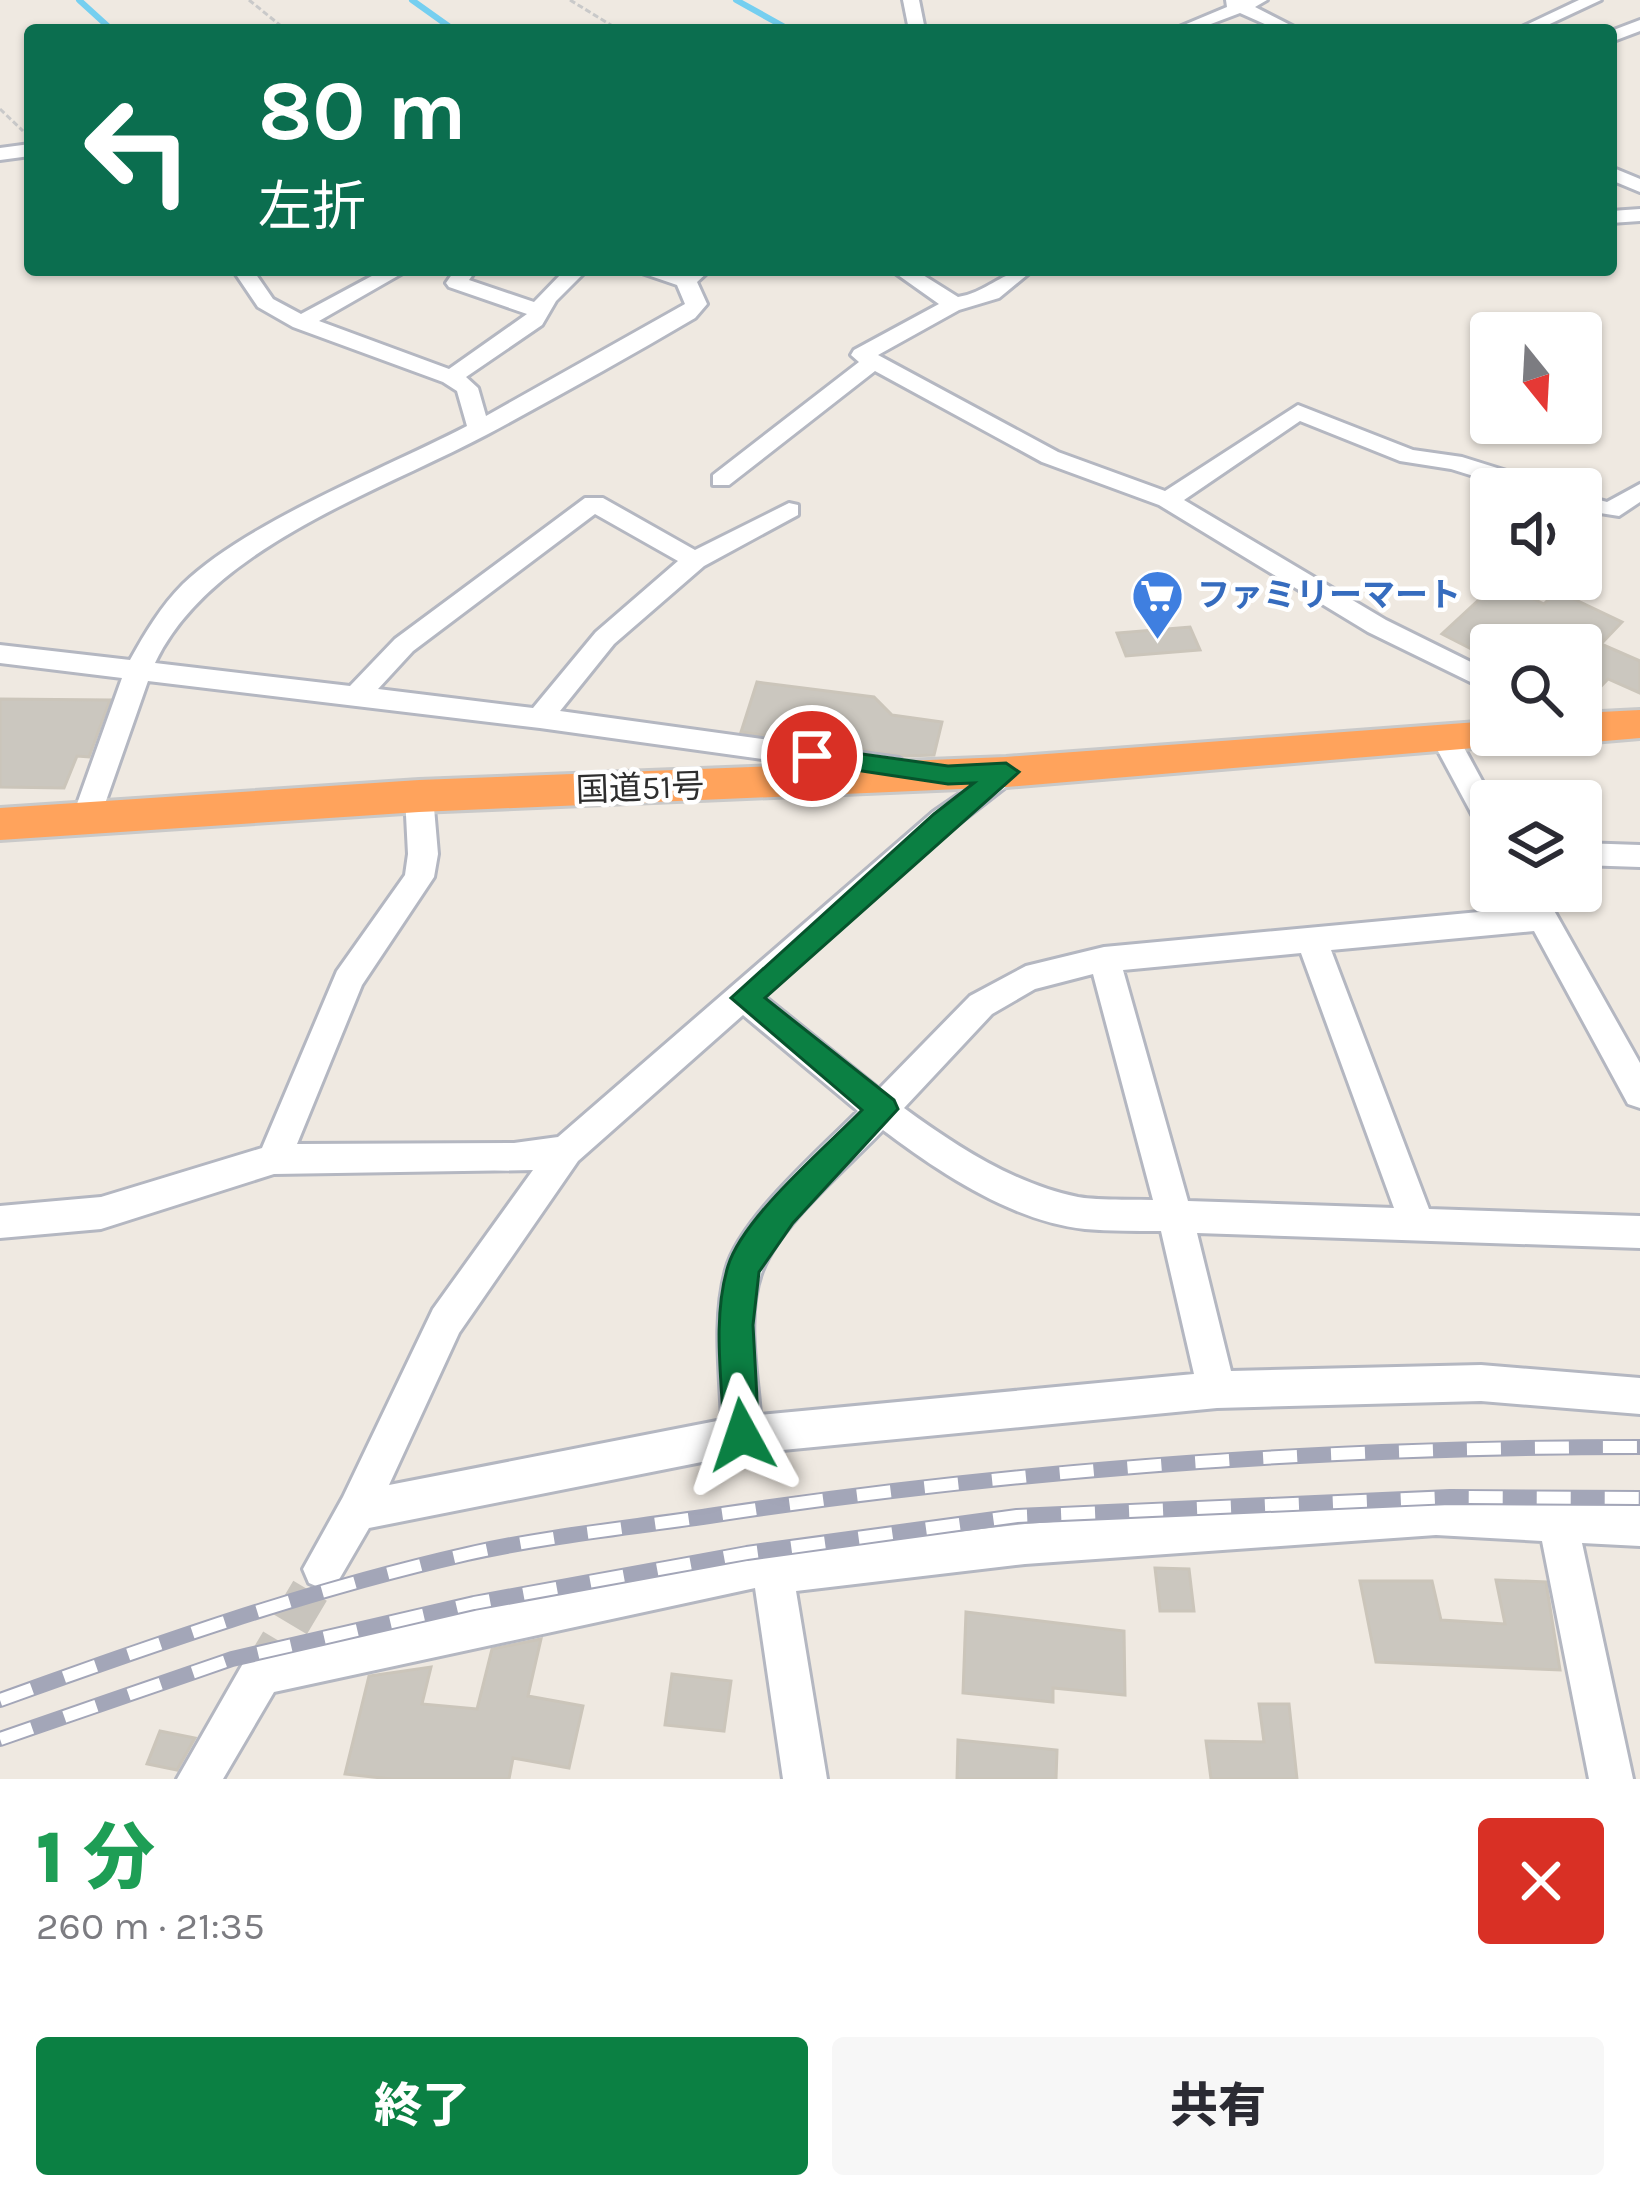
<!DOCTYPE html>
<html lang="ja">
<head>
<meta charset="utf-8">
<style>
	:root { --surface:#fff; --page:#f7f7f7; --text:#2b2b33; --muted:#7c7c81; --accent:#0b8043 }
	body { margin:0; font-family:Karla,"Noto Sans JP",sans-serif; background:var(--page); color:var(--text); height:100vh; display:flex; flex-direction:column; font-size:45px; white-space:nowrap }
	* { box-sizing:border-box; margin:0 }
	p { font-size:39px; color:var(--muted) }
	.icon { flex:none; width:66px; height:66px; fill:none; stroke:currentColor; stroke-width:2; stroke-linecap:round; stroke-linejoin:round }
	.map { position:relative; height:1779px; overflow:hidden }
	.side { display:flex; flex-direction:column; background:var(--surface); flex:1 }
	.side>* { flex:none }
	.guide { position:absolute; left:24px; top:24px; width:1593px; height:252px; border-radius:12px; box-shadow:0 3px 9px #0004; background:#0b6e4f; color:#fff; overflow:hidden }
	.needle { width:78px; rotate:162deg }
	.controls { position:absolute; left:1470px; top:312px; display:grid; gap:24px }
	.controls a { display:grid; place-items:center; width:132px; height:132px; border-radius:12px; background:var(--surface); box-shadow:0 3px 9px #0004; font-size:60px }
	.pin { position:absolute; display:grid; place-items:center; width:102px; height:102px; color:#fff; margin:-51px; border:6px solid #fff; border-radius:50%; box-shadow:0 3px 12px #0007 }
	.me { position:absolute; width:132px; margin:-66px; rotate:355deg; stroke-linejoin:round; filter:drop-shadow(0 0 9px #0008) }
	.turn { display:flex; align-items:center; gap:42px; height:252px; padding:0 36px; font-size:54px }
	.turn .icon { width:156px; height:156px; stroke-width:2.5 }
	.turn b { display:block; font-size:84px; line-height:102px }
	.round { display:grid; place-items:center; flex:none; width:126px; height:126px; border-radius:12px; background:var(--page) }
	.overview { display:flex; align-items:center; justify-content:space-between; height:204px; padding:0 36px }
	h1 { font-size:72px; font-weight:800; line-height:90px; color:#1e9e55 }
	.primary-button { display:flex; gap:24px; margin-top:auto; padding:24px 36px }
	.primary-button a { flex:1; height:138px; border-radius:12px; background:var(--accent); color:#fff; font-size:48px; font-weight:800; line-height:138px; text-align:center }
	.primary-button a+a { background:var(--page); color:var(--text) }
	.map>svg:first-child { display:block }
</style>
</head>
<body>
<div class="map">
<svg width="1640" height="1779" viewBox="0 0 1640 1779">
	<rect width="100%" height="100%" fill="#efe9e1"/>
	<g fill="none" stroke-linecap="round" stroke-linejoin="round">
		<g stroke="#75cff0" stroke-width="6">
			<polyline points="79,0 112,30"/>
			<polyline points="412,0 454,30"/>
			<polyline points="736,0 790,30"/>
		</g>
	</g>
	<g fill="#cbc7bf" stroke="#cbc5ba" stroke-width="3">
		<polygon points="1498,582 1544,604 1557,591 1622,622 1601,644 1640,661 1640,693 1608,679 1581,707 1581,645 1491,645 1491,659 1442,634"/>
		<polygon points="1190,627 1200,650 1126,656 1117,633"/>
		<polygon points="757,682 874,697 892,715 942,722 934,755 905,756 741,732"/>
		<polygon points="0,699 110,700 89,757 77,756 64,788 0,787"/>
		<polygon points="1155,1568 1189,1569 1194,1611 1160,1611"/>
		<polygon points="1496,1580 1546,1582 1560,1670 1376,1662 1360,1581 1432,1581 1441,1620 1505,1624"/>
		<polygon points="966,1612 1124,1631 1125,1695 1053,1688 1053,1702 963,1693"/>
		<polygon points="541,1639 528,1696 583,1706 569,1768 513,1758 509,1779 391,1779 345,1774 369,1676 431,1667 422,1704 477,1709 492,1649"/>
		<polygon points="672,1674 731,1681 724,1731 665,1725"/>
		<polygon points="1259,1704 1289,1704 1297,1779 1211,1779 1206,1741 1264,1742"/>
		<polygon points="160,1731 195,1738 177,1770 147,1764"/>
		<polygon points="958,1740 1057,1750 1056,1779 957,1779"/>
	</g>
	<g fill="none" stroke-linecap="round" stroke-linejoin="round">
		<polyline stroke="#c8c4bd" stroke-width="39" stroke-dasharray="39 20" stroke-linecap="butt" points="260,1675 323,1569"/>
		<defs>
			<g id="minor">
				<polygon points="903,0 919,0 925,30 909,30"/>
				<polygon points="1226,0 1267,0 1255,7 1300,30 1278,30 1240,13 1195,30 1172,30 1227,7"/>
				<polygon points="1579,0 1601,0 1537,30 1522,27"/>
				<polygon points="1640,20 1640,31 1611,42 1611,31"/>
				<polygon points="30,144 30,156 0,160 0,148"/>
				<polygon points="1611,167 1640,179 1640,192 1611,180"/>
				<polygon points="1640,209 1640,221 1611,223 1611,211"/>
				<path d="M233,270h20l20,29 28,15 82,-44h25l-89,51 130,48 78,-55 -78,-27 -3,-4 9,-13h21l-7,10 65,22 31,-32h22l-31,31 -14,24 -76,52 12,11 8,28 199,-112 -8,-19 -44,-15 49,4 28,-4 -13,12 10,22 -12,14c-68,40 -138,79 -207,116 -109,58 -278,113 -333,229l195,23 45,-47 190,-141h18l92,52 94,-47 9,2v10l-94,51 -90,78 -54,67 339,47 14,10 -4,7 -10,3 -359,-50 -392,-47 -48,137 -4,8h-20l-4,-8 50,-140 -122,-15v-18l130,15c15,-27 31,-54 53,-76 64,-62 201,-115 284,-158l-10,-35 -14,-9 -150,-55 -35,-20zM595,514l83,47 -82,71 -63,76 -155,-19 35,-38z"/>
				<path d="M891,270h24l43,27c31,-5 43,-27 75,-27l-34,28 -40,12 -81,45 180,97 107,39 133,-86 115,45 49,7 86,27 4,5h-37l-64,-20 -51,-8 -100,-40 -116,79 202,120 105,52v20l-123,-60 -209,-127 -117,-43 -167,-91 -146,114h-16v-10l146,-113 -8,-7 3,-5 85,-46z"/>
				<polygon points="1640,484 1640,502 1619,516 1581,510 1581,495 1607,502"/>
				<polygon points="1445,728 1455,731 1493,801 1491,834 1481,831 1431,738"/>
				<path d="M1006,762l10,3 4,7 -4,7 -63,49 -189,168 115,93 91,-93 56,-30 78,-19 418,-39 -9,-17h30l97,172v45l-12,-4 -94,-173 -203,19 98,259 211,7v32l-443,-15 34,138 250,-6 159,13v36l-159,-13 -264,7 -475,46 -373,74 -32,55 -14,6 -14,-6 -6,-14 40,-72 90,-188 100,-139 -259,4 -173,55 -101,9v-32l101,-9 161,-49 75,-177 68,-96 3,-21 -3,-58 4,-7 10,-3 14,10 5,58 -4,23 -72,108 -65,159 217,-1 44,-6 375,-325zM1301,953l93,255 -206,-7 -65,-231zM1093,974l60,226c-24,-1 -51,1 -75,-3 -64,-13 -122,-51 -174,-89l88,-94 43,-25zM743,1015l115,96c-37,38 -119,108 -132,159 -13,48 -6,100 -4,150l-333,65 70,-152 119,-172zM883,1130c57,43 129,91 202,99 25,2 51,2 76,2l33,143 -434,41c-3,-44 -14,-99 1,-141 17,-49 86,-106 122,-144z"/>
				<polygon points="1581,843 1640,845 1640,867 1581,865"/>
				<polygon points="1436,1495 1640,1506 1640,1546 1582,1543 1633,1779 1589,1779 1542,1541 1436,1535 1025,1564 796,1591 827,1779 783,1779 755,1588 274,1692 223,1779 177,1779 245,1660 312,1638 761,1547 776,1553 1025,1524"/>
			</g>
			<g id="highway">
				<polygon points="1640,710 1640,738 1581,743 1564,735 1581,735 1581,713"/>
				<polygon points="1491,721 1491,735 1516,735 1510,745 1006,787 419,812 0,840 0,808 419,780 1006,757"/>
			</g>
		</defs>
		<use href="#minor" stroke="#b4b7c1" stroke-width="6"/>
		<use href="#highway" stroke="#c9c9c9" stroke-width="6"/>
		<g stroke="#c9c9c9" stroke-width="3" stroke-dasharray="6 3" stroke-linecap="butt">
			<polyline points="249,0 286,30"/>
			<polyline points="570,0 619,30"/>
			<polyline points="0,109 23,131"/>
		</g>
		<use href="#minor" fill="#fff" fill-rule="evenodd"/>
		<use href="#highway" fill="#ffa35c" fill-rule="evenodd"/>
		<defs>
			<g id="rail">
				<path d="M0,1700c153,-55 308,-110 467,-146 80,-18 162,-26 242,-38 309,-47 619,-69 931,-69"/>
				<polyline points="0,1739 232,1659 474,1603 747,1553 1017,1516 1450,1497 1640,1498"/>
			</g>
		</defs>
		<use href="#rail" stroke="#a3a6b8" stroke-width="16"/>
		<use href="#rail" stroke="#fff" stroke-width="12" stroke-dasharray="34" stroke-linecap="butt"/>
	</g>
	<path fill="#0b8043" stroke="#07532c" stroke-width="3" d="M812,747l136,19 58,-3 13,9 -254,226 129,102 4,9 -105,114 -34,49 -6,53 6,110 -5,12 -12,5 -12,-5 -6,-12c-2,-54 -12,-117 4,-169 15,-49 97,-118 134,-156l-131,-112 203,-184 40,-31 -26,1 -145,-22 -4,-6 4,-6z"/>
	<defs>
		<symbol id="supermarket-pin" viewBox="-11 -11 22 30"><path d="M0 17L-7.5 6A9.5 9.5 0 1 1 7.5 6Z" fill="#3f7fe0" stroke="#fff"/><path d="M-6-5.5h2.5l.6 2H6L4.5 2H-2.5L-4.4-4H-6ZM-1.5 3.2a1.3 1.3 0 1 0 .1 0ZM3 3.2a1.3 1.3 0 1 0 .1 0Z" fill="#fff"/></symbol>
	</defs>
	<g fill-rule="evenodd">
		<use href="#supermarket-pin" x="1128" y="566" width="59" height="81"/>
	</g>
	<g text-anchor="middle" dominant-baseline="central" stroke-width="9" stroke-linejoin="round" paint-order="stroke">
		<g font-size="33" font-weight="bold" fill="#366cbe" stroke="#fff" text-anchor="start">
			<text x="1197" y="595">ファミリーマート</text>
		</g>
		<g font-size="33" fill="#2e2e2e" stroke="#fff">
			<text transform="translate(640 788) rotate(-2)">国道51号</text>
		</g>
	</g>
</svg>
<div class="controls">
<a><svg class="needle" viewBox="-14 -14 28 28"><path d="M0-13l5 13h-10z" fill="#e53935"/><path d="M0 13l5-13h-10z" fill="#7c7c81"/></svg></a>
<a><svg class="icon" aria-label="sound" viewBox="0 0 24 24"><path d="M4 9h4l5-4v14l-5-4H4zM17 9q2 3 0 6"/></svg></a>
<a><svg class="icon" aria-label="search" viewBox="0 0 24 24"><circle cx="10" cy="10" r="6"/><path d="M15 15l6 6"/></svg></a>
<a><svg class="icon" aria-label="layers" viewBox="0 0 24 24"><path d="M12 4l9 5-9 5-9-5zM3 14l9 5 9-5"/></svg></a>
</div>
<div class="pin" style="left:812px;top:756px;background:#d93025"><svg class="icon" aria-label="arrive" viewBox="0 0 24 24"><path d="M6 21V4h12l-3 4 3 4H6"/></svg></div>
<svg class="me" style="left:742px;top:1435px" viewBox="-20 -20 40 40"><path d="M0-17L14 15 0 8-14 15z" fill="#0b8043" stroke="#fff" stroke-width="4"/></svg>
<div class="guide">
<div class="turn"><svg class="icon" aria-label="left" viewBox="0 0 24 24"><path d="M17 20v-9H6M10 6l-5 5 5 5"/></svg><div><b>80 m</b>左折</div></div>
</div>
</div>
<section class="side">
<div class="overview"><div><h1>1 分</h1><p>260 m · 21:35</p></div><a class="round" style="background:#d93025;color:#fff"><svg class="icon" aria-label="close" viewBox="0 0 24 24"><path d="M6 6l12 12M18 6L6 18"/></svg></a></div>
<div class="primary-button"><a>終了</a><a>共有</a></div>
</section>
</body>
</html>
